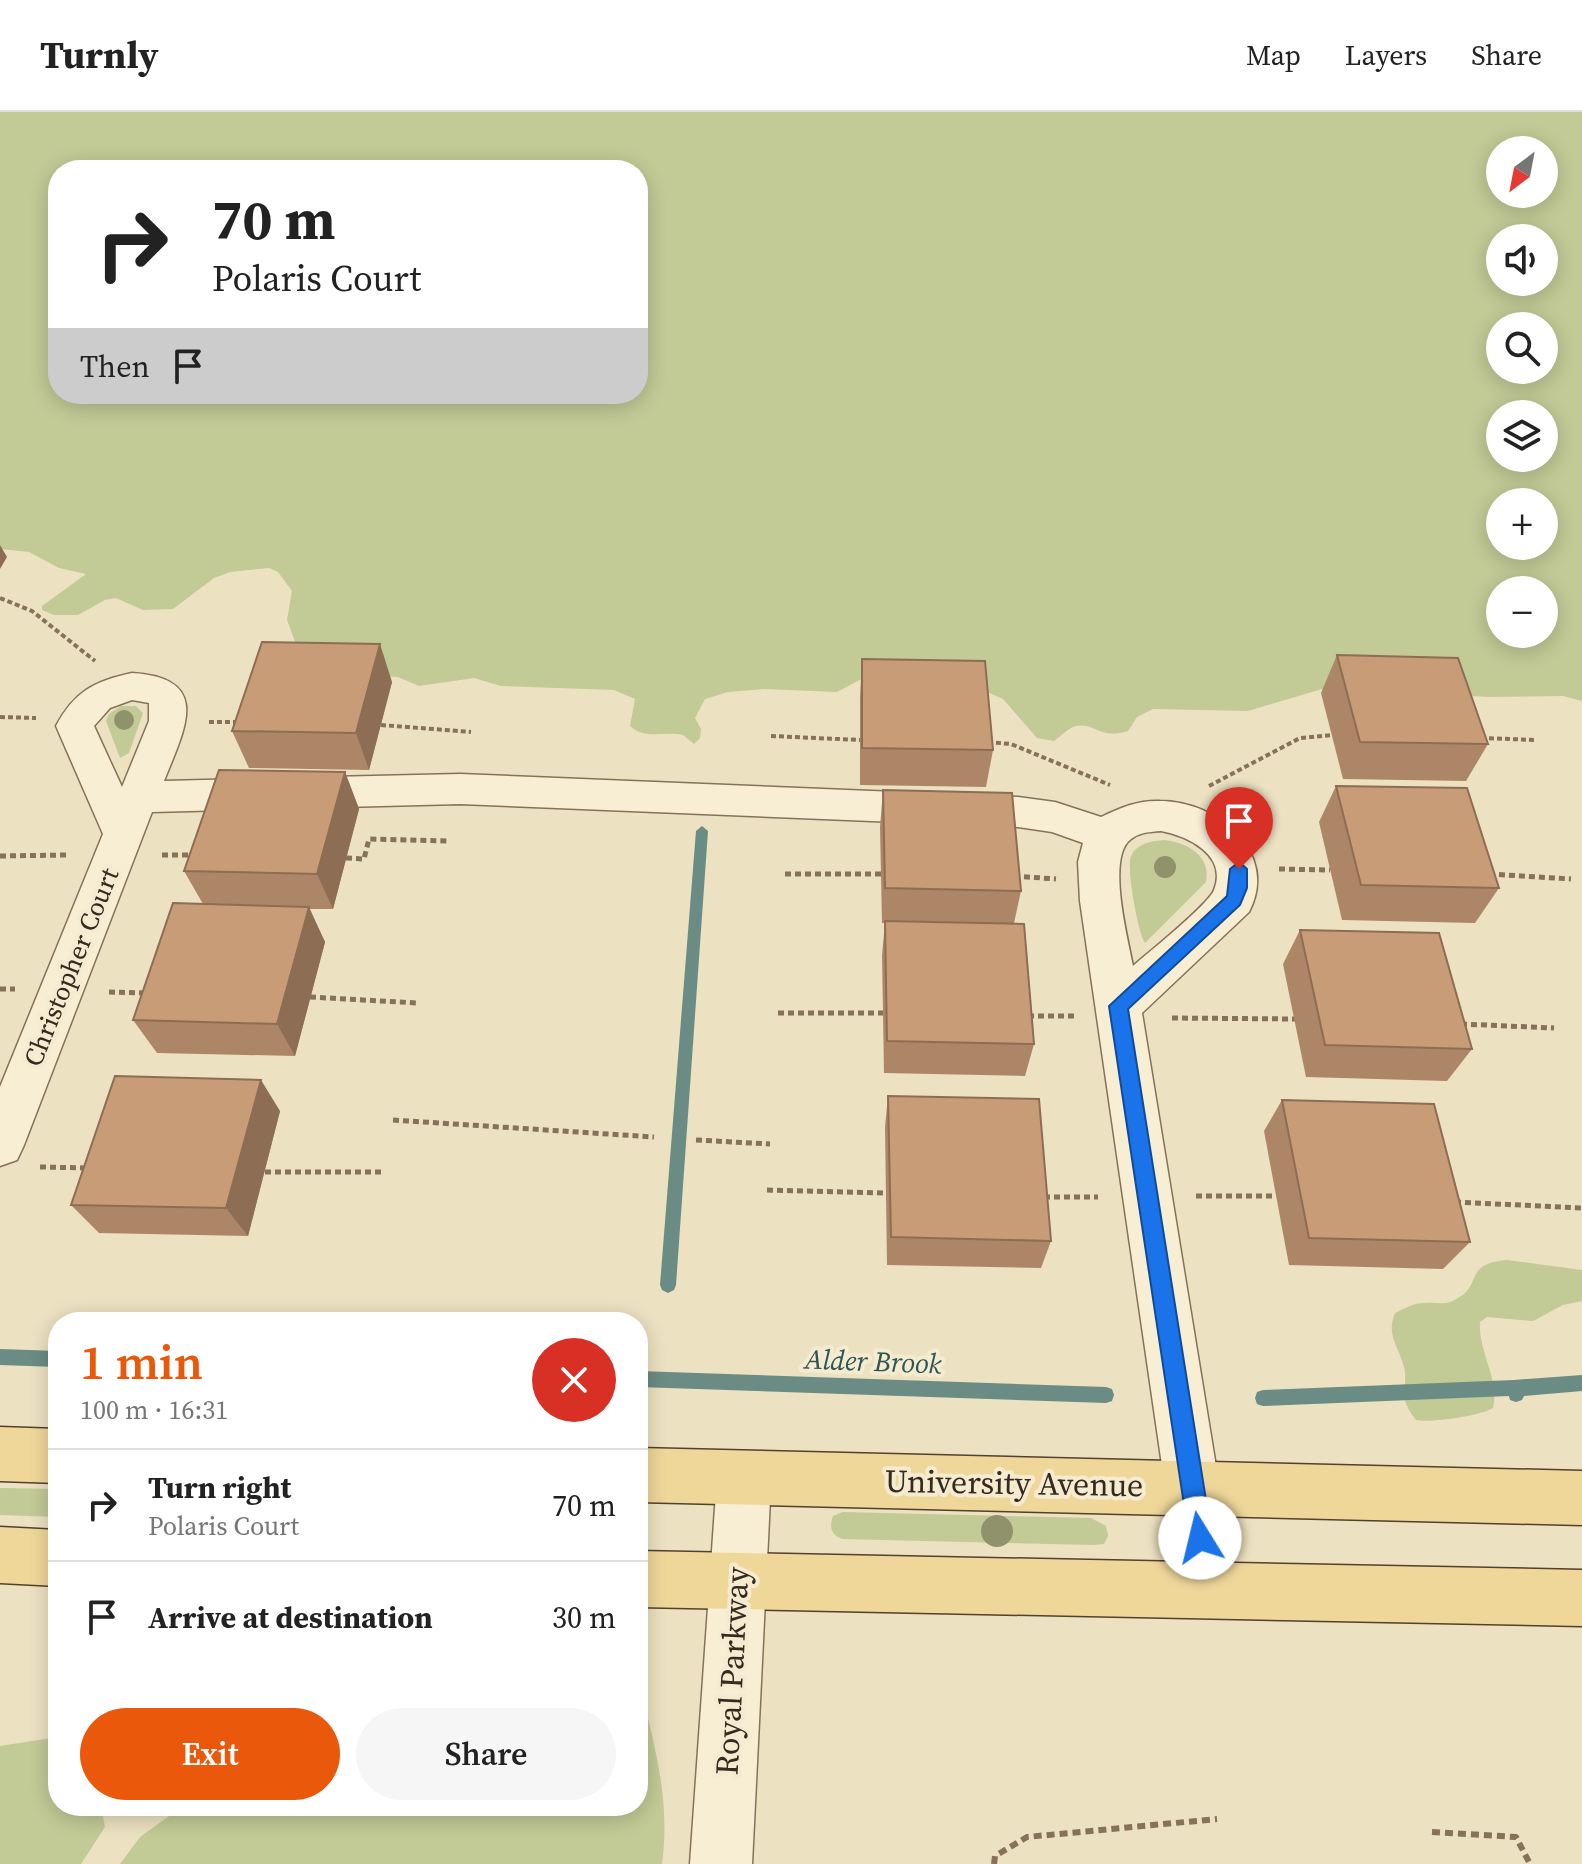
<!DOCTYPE html>
<html lang="en">
<head>
<meta charset="utf-8">
<style>
	:root { --surface:#fff; --page:#f6f6f6; --text:#222; --muted:#767676; --line:#e0e0e0; --accent:#ea580c }
	body { margin:0; font-family:"Source Serif 4",serif; background:var(--page); color:var(--text); height:100vh; display:flex; flex-direction:column; font-size:30px; white-space:nowrap }
	* { box-sizing:border-box; margin:0 }
	p { font-size:26px; color:var(--muted) }
	.icon { flex:none; width:44px; height:44px; fill:none; stroke:currentColor; stroke-width:2; stroke-linecap:round; stroke-linejoin:round }
	.map { position:relative; flex:1; overflow:hidden }
	.side { position:absolute; left:48px; top:1200px; width:600px; height:504px; display:flex; flex-direction:column; background:var(--surface); border-radius:32px; box-shadow:0 4px 20px #0003 }
	.side>* { flex:none }
	.banner { position:absolute; left:48px; top:48px; width:600px; height:244px; border-radius:32px; box-shadow:0 4px 20px #0003; background:#fff; color:var(--text); overflow:hidden }
	.needle { width:52px; rotate:212deg }
	.fabs { position:absolute; left:1486px; top:24px; display:grid; gap:16px }
	.fabs a { display:grid; place-items:center; width:72px; height:72px; border-radius:50%; background:var(--surface); box-shadow:0 4px 20px #0003; font-size:40px }
	.pin { position:absolute; display:grid; place-items:center; width:68px; height:68px; color:#fff; margin:-82px -34px; border-radius:50% 50% 50% 0; rotate:-45deg; box-shadow:0 0 8px #0007 }
	.pin .icon { rotate:45deg }
	.me { position:absolute; width:88px; margin:-44px; rotate:351deg; stroke-linejoin:round; filter:drop-shadow(0 0 6px #0008) }
	.turn { display:flex; align-items:center; gap:28px; height:168px; padding:0 32px; font-size:36px }
	.turn .icon { width:104px; height:104px; stroke-width:2.5 }
	.turn b { display:block; font-size:56px; line-height:68px }
	.then { display:flex; align-items:center; height:76px; padding:0 32px; background:#0003; gap:16px; font-size:30px }
	.round { display:grid; place-items:center; flex:none; width:84px; height:84px; border-radius:42px; background:var(--page) }
	.head { display:flex; align-items:center; justify-content:space-between; height:136px; padding:0 32px }
	h1 { font-size:48px; font-weight:600; line-height:60px; color:var(--accent) }
	.primary-button { display:flex; gap:16px; margin-top:auto; padding:16px 32px }
	.primary-button a { flex:1; height:92px; border-radius:48px; background:var(--accent); color:#fff; font-size:32px; font-weight:600; line-height:92px; text-align:center }
	.primary-button a+a { background:var(--page); color:var(--text) }
	ul { padding:0; list-style:none }
	li { display:flex; align-items:center; gap:24px; height:112px; padding:0 32px; border-top:2px solid var(--line) }
	li div { flex:1 }
	li b { display:block; font-size:30px }
	li em { font-style:normal }
	header { display:flex; align-items:center; gap:48px; box-sizing:border-box; height:112px; padding:0 40px; background:var(--surface); border-bottom:2px solid var(--line) }
	header strong { font-size:38px }
	nav { display:flex; gap:44px; margin-inline-start:auto; font-size:28px }
	.map>svg:first-child { display:block }
</style>
</head>
<body>
<header>
<strong>Turnly</strong>
<nav><a>Map</a><a>Layers</a><a>Share</a></nav>
</header>
<div class="map">
<svg width="1582" height="1752" viewBox="0 0 1582 1752">
	<rect width="100%" height="100%" fill="#ece1c1"/>
	<g fill="#c2ca96" fill-rule="evenodd">
		<path d="M0,0h1582v589l-19,-5 -71,1 -170,-8 -74,22 -95,-2 -16,8 -9,14c-30,9 -32,-9 -52,-5 -7,1 -16,11 -22,15l-17,-3 -34,-39 -16,-7 -118,-17 -32,17 -73,-3 -36,3 -23,7 -10,19 6,11 -1,9 -6,6 -11,-9c-19,-4 -38,5 -53,-9l5,-27 -21,-9 -113,-4 -27,-8 -55,8 -21,-9 -16,-1 -86,-32 -9,-24 5,-29 -14,-19 -9,-4 -39,4 -16,6 -41,31 -30,1 -27,-12 -11,2 -27,15h-24l-12,-5v-4l44,-32 -27,-6 -30,-16 -29,-3zM1500,38h44v44h-44zM58,58h580v224h-580zM1500,126h44v44h-44zM1500,214h44v44h-44zM1500,302h44v44h-44zM1500,390h44v44h-44zM1500,478h44v44h-44z"/>
		<polygon points="121,594 136,594 143,601 129,641 120,646 106,609 109,602"/>
		<path d="M1165,728c23,3 46,16 41,42l-61,61c-7,-9 -19,-76 -14,-87 6,-13 21,-15 34,-16z"/>
		<path d="M1507,1148l75,10v31l-19,4 -30,16 -46,-4 -7,5c-2,30 20,57 13,86 -13,8 -62,15 -77,12 -20,-25 -7,-31 -12,-53 -6,-22 -18,-32 -9,-54 10,-5 19,-10 30,-10 13,-1 20,3 31,-4 28,-14 6,-35 51,-39z"/>
		<polygon points="0,1376 58,1377 58,1405 0,1403"/>
		<path d="M843,1400l248,6 15,8 2,10 -4,8 -10,1 -252,-6c-11,-4 -13,-12 -9,-23z"/>
		<path d="M638,1581l5,5c14,57 27,107 19,166h-542l20,-27 43,-31h455z"/>
		<polygon points="58,1625 58,1694 101,1694 105,1715 81,1752 0,1752 0,1634"/>
	</g>
	<g fill="none" stroke-linecap="round" stroke-linejoin="round">
		<g fill="#6b8c85" fill-rule="evenodd">
			<polygon points="702,714 708,719 676,1173 674,1178 668,1181 662,1178 660,1173 696,719"/>
			<polygon points="0,1237 58,1239 58,1255 0,1253"/>
			<polygon points="638,1259 1106,1275 1112,1277 1114,1283 1112,1289 1106,1291 638,1275"/>
			<polygon points="1582,1263 1582,1279 1524,1284 1522,1288 1516,1290 1510,1288 1509,1284 1263,1294 1257,1292 1255,1286 1257,1280 1263,1278 1514,1268"/>
		</g>
		<defs>
			<g id="minor">
				<path d="M132,561c82,5 52,57 32,108l296,-7 558,23 37,5 46,15c19,-9 37,-17 59,-16 57,0 120,51 89,111l-107,101 94,576 -8,20 -20,8 -20,-8 -8,-20 -100,-688 -2,-39 5,-19 -31,-11 -34,-5 -558,-23 -308,8 -128,333 -7,15 -17,6v-79l103,-253 -47,-108c18,-34 38,-45 76,-53zM132,588l17,3v18l-27,66 -28,-61 16,-18zM1161,719c27,5 67,24 53,59 -5,14 -66,63 -81,76 -5,-27 -27,-109 -2,-127 9,-7 19,-7 30,-8z"/>
				<polygon points="744,1340 763,1348 771,1367 752,1752 690,1752 717,1367 725,1348"/>
			</g>
			<g id="major">
				<polygon points="0,1315 58,1317 58,1371 0,1369"/>
				<polygon points="638,1336 1582,1359 1582,1413 638,1390"/>
				<polygon points="0,1415 58,1418 58,1474 0,1471"/>
				<polygon points="638,1439 1582,1458 1582,1514 638,1495"/>
			</g>
		</defs>
		<use href="#minor" stroke="#857259" stroke-width="3"/>
		<use href="#major" stroke="#53402e" stroke-width="3"/>
		<g stroke="#857259" stroke-width="4" stroke-dasharray="5 3" stroke-linecap="butt">
			<polyline points="0,486 32,499 95,549"/>
			<polyline points="0,605 36,606"/>
			<polyline points="209,610 239,610"/>
			<polyline points="381,613 471,620"/>
			<polyline points="771,624 860,628"/>
			<polyline points="1481,626 1536,628"/>
			<polyline points="988,630 1011,632 1110,673"/>
			<polyline points="1209,674 1300,626 1332,623"/>
		</g>
		<g stroke="#857259" stroke-width="5" stroke-dasharray="6 4" stroke-linecap="butt">
			<polyline points="162,743 196,743"/>
			<polyline points="0,744 68,743"/>
			<polyline points="346,746 364,747 369,727 450,729"/>
			<polyline points="1279,757 1330,758"/>
			<polyline points="785,762 881,762"/>
			<polyline points="1489,762 1571,767"/>
			<polyline points="1014,764 1056,767"/>
			<polyline points="0,877 15,877"/>
			<polyline points="109,880 147,881"/>
			<polyline points="310,885 417,891"/>
			<polyline points="778,901 883,901"/>
			<polyline points="1028,904 1074,904"/>
			<polyline points="1172,906 1295,907"/>
			<polyline points="1461,912 1554,916"/>
			<polyline points="393,1008 654,1025"/>
			<polyline points="696,1028 770,1032"/>
			<polyline points="40,1055 90,1056"/>
			<polyline points="265,1060 383,1060"/>
			<polyline points="767,1078 886,1081"/>
			<polyline points="1196,1084 1276,1084"/>
			<polyline points="1044,1085 1098,1085"/>
			<polyline points="1455,1090 1582,1096"/>
		</g>
		<g stroke="#857259" stroke-width="6" stroke-dasharray="8 5" stroke-linecap="butt">
			<polyline points="1432,1720 1516,1725 1530,1752"/>
			<polyline points="994,1752 995,1744 1027,1725 1217,1707"/>
		</g>
		<use href="#minor" fill="#f7eed4" fill-rule="evenodd"/>
		<use href="#major" fill="#efd79a" fill-rule="evenodd"/>
	</g>
	<g fill="#90926b">
		<circle cx="124" cy="608" r="10"/>
		<circle cx="1165" cy="755" r="11"/>
		<circle cx="997" cy="1419" r="16"/>
	</g>
	<g fill="#ad8667">
		<polygon points="1337,543 1488,632 1466,669 1343,667 1321,581"/>
		<polygon points="862,547 993,638 986,675 860,673 860,585"/>
		<polygon points="392,570 369,658 249,656 232,619"/>
		<polygon points="345,660 359,697 333,797 309,797 325,830 295,944 157,941 133,908 203,792 184,759"/>
		<polygon points="1336,674 1499,776 1475,811 1342,808 1319,710"/>
		<polygon points="883,678 1021,779 1014,811 1034,932 1025,964 884,961 882,843 885,811 882,811 880,715"/>
		<polygon points="1300,818 1472,937 1447,969 1306,965 1283,852"/>
		<polygon points="888,984 1051,1129 1041,1156 887,1153 885,1015"/>
		<polygon points="1282,988 1470,1130 1443,1157 1289,1153 1264,1019"/>
		<polygon points="280,999 248,1124 99,1121 71,1093"/>
	</g>
	<g fill="#8d6d54">
		<polygon points="0,433 7,445 0,457"/>
		<polygon points="380,532 392,570 369,658 356,621"/>
		<polygon points="345,660 359,697 333,797 317,762"/>
		<polygon points="309,795 325,830 295,944 277,912"/>
		<polygon points="261,968 280,999 248,1124 226,1096"/>
	</g>
	<g fill="#c99c78" stroke="#8d6d54" stroke-width="2">
		<polygon points="262,530 380,532 356,621 232,619"/>
		<polygon points="1337,543 1458,546 1488,632 1360,630"/>
		<polygon points="862,547 985,549 993,638 862,636"/>
		<polygon points="219,658 345,660 317,762 184,759"/>
		<polygon points="1336,674 1467,676 1499,776 1361,773"/>
		<polygon points="883,678 1012,681 1021,779 885,776"/>
		<polygon points="173,791 309,795 277,912 133,908"/>
		<polygon points="885,809 1024,812 1034,932 887,929"/>
		<polygon points="1300,818 1439,821 1472,937 1325,933"/>
		<polygon points="115,964 261,968 226,1096 71,1093"/>
		<polygon points="888,984 1039,987 1051,1129 891,1125"/>
		<polygon points="1282,988 1434,992 1470,1130 1309,1126"/>
	</g>
	<polygon fill="#1a73e8" stroke="#114b97" stroke-width="2" points="1239,750 1247,757 1247,776 1240,793 1128,897 1212,1426 1209,1434 1200,1437 1192,1434 1189,1426 1109,894 1227,784 1230,757"/>
	<g text-anchor="middle" dominant-baseline="central" stroke-width="8" stroke-linejoin="round" paint-order="stroke">
		<g font-size="26" fill="#352a1d" stroke="#f4ebd1">
			<text transform="translate(71 855) rotate(-68)">Christopher Court</text>
		</g>
		<g font-size="28" font-style="italic" fill="#2d5553" stroke="#f4ebd1">
			<text transform="translate(873 1249) rotate(2)">Alder Brook</text>
		</g>
		<g font-size="32" fill="#352a1d" stroke="#f4ebd1">
			<text transform="translate(1014 1371) rotate(1)">University Avenue</text>
			<text transform="translate(732 1559) rotate(-87)">Royal Parkway</text>
		</g>
	</g>
</svg>
<div class="fabs">
<a><svg class="needle" viewBox="-14 -14 28 28"><path d="M0-13l5 13h-10z" fill="#e53935"/><path d="M0 13l5-13h-10z" fill="#767676"/></svg></a>
<a><svg class="icon" aria-label="sound" viewBox="0 0 24 24"><path d="M4 9h4l5-4v14l-5-4H4zM17 9q2 3 0 6"/></svg></a>
<a><svg class="icon" aria-label="search" viewBox="0 0 24 24"><circle cx="10" cy="10" r="6"/><path d="M15 15l6 6"/></svg></a>
<a><svg class="icon" aria-label="layers" viewBox="0 0 24 24"><path d="M12 4l9 5-9 5-9-5zM3 14l9 5 9-5"/></svg></a>
<a>+</a>
<a>−</a>
</div>
<div class="pin" style="left:1239px;top:757px;background:#d93025"><svg class="icon" aria-label="arrive" viewBox="0 0 24 24"><path d="M6 21V4h12l-3 4 3 4H6"/></svg></div>
<svg class="me" style="left:1200px;top:1426px" viewBox="-20 -20 40 40"><circle r="19" fill="#fff"/><path d="M0-13L10 11 0 6-10 11z" fill="#1a73e8"/></svg>
<div class="banner">
<div class="turn"><svg class="icon" aria-label="right" viewBox="0 0 24 24"><path d="M7 20v-9h11M14 6l5 5-5 5"/></svg><div><b>70 m</b>Polaris Court</div></div>
<div class="then">Then<svg class="icon" aria-label="arrive" viewBox="0 0 24 24"><path d="M6 21V4h12l-3 4 3 4H6"/></svg></div>
</div>
<section class="side">
<div class="head"><div><h1>1 min</h1><p>100 m · 16:31</p></div><a class="round" style="background:#d93025;color:#fff"><svg class="icon" aria-label="close" viewBox="0 0 24 24"><path d="M6 6l12 12M18 6L6 18"/></svg></a></div>
<ul>
<li><svg class="icon" aria-label="right" viewBox="0 0 24 24"><path d="M7 20v-9h11M14 6l5 5-5 5"/></svg><div><b>Turn right</b><p>Polaris Court</p></div><em>70 m</em></li>
<li><svg class="icon" aria-label="arrive" viewBox="0 0 24 24"><path d="M6 21V4h12l-3 4 3 4H6"/></svg><div><b>Arrive at destination</b></div><em>30 m</em></li>
</ul>
<div class="primary-button"><a>Exit</a><a>Share</a></div>
</section>
</div>
</body>
</html>
